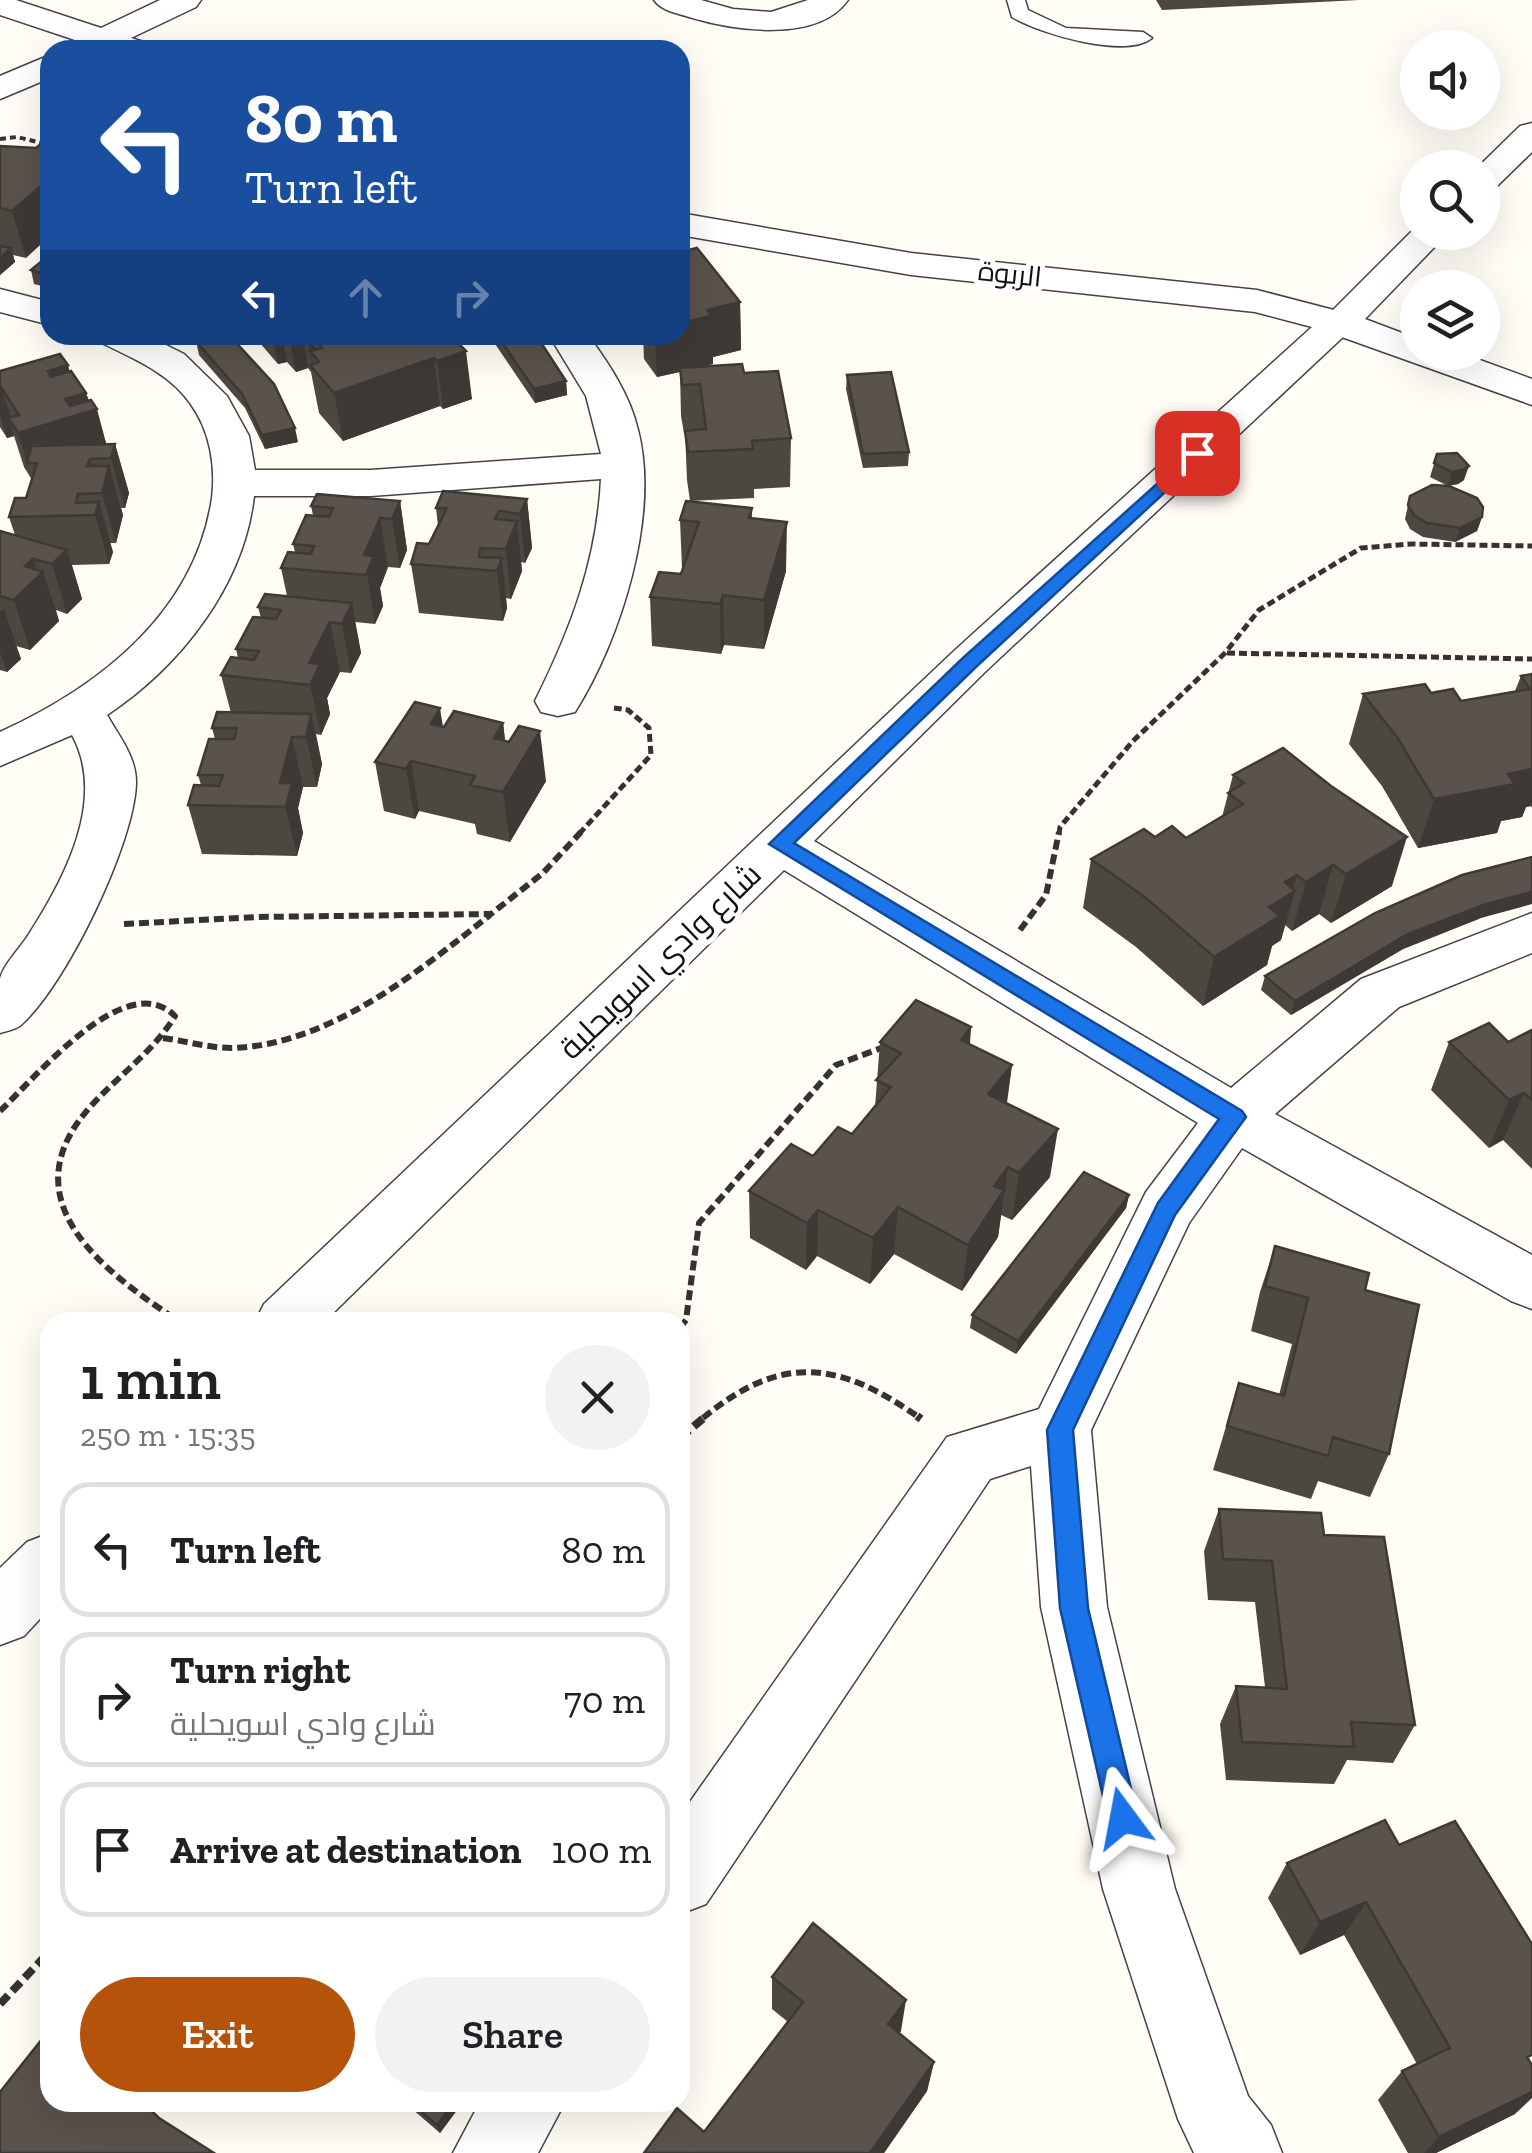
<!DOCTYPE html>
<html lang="en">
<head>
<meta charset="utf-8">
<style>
	:root { --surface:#fff; --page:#f2f2f2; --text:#202124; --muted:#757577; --line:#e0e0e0; --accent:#b45309 }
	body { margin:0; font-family:"Zilla Slab",Cairo,serif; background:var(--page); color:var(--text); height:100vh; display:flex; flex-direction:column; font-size:38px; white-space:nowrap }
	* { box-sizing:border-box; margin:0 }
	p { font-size:32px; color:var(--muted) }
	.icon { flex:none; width:55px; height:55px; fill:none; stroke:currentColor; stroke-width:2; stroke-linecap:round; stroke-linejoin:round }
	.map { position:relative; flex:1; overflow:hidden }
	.details { position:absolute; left:40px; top:1312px; width:650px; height:800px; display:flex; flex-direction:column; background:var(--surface); border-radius:30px; box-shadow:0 10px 40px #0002 }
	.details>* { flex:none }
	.top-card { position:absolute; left:40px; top:40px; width:650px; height:305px; border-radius:30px; box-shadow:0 10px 40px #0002; background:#1a4fa0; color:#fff; overflow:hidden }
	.controls { position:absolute; left:1400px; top:30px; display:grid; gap:20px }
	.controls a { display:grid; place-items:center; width:100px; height:100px; border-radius:50%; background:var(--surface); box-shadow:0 10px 40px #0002; font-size:50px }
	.pin { position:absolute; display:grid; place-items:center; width:85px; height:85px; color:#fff; margin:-42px; border-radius:20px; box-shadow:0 5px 15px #0006 }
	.me { position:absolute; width:110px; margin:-55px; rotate:347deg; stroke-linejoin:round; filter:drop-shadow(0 0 8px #0008) }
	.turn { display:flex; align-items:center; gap:35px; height:210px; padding:0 40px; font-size:45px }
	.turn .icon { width:130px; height:130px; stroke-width:2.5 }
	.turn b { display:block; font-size:70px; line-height:85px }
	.lanes { display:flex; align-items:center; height:95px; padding:0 40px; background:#0003; justify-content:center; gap:50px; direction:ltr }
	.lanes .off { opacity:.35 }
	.round { display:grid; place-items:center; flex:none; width:105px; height:105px; border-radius:52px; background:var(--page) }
	.summary { display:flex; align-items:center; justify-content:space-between; height:170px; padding:0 40px }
	h1 { font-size:60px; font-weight:600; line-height:75px }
	.button { display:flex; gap:20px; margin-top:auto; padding:20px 40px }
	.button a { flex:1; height:115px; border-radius:60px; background:var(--accent); color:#fff; font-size:40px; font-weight:600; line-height:115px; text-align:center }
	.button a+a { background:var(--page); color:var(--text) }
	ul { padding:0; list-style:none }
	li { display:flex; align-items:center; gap:30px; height:135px; margin:0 20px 15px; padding:0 20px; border:5px solid var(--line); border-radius:30px }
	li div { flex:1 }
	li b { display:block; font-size:38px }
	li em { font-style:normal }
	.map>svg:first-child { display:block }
</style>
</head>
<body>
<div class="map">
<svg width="1532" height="2153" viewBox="0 0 1532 2153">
	<rect width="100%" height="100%" fill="#fffdf5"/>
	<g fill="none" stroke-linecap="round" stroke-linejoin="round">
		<defs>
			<path id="service" d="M1007,0h18l3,10 38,18 77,4 9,6c-26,21 -112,-4 -140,-21z"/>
			<g id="minor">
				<polygon points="0,0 16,0 101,28 160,0 201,0 196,7 131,38 147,43 152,50 69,50 75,40 0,15"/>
				<path d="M654,0h47l32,9 38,3 37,-12h40c-31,44 -116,30 -159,17 -12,-4 -27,-6 -35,-17z"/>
				<polygon points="50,55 50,78 0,99 0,76"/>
				<polygon points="680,213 911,253 1257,290 1353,315 1358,323 986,671 814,841 1231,1088 1361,979 1532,913 1532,953 1399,1007 1275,1114 1532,1255 1532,1309 1511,1301 1242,1148 1189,1223 1091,1430 1107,1607 1175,1889 1248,2096 1271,2125 1282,2153 1194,2153 1178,2119 1103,1889 1041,1607 1031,1466 990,1479 706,1904 680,1914 680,1816 947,1437 1039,1409 1146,1192 1198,1123 784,870 324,1322 255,1322 264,1304 954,651 1312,327 1255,312 911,275 680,235"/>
				<polygon points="0,289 50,302 50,325 0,312"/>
				<path d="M97,335h49l38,19 43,42 22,40 6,34h116l230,-16 -15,-58 -37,-61h39c21,29 42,60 50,95 22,85 -17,209 -63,282l-17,4 -17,-4 -6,-11c36,-72 62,-141 66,-222l-230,17h-117c-10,89 -73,170 -147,219 12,21 30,43 29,69 -2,60 -70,201 -115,241 -5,4 -14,6 -21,8 0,-17 0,-37 0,-54 3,-14 21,-32 29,-45 36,-56 78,-135 43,-199l-72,31v-34c99,-45 195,-119 212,-234 4,-32 -2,-68 -22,-95 -21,-30 -56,-44 -88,-60z"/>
				<polygon points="50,1533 50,1608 24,1636 0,1645 0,1568 27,1542"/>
				<polygon points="480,2102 565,2102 538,2153 453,2153"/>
			</g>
			<g id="tertiary">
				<polygon points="1532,123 1532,152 1494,189 1482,192 1482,168 1477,168 1520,126"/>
				<polygon points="1418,225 1418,232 1449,232 1365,319 1418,339 1418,352 1458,352 1532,379 1532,405 1325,331 1320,323"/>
			</g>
		</defs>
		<use href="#service" stroke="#444" stroke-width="3"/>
		<use href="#minor" stroke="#444" stroke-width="3"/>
		<use href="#tertiary" stroke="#444" stroke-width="3"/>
		<polyline stroke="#333" stroke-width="4" stroke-dasharray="6 4" stroke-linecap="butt" points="0,139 17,137 50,145"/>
		<g stroke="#333" stroke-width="5" stroke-dasharray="8 4" stroke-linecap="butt">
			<polyline points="1227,653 1532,659"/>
			<polyline points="579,834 651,755 649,728 628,710 614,708"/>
			<polyline points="1059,834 1060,827 1133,741 1225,653 1259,610 1361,548 1411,544 1532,546"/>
		</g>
		<g stroke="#333" stroke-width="6" stroke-dasharray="10 5" stroke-linecap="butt">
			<polyline points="124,924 257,917 491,914 543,873 581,832"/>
			<polyline points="1020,930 1046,895 1059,832"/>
			<path d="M163,1038c23,3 46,10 69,10 97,-3 186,-76 258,-133"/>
			<path d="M0,1111c36,-34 126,-144 175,-95 -22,36 -56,59 -84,90 -85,94 13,166 89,216"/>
			<polyline points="680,1328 686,1320 699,1223 836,1065 884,1047"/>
			<path d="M703,1418c80,-66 137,-56 217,0"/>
		</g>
		<g stroke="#333" stroke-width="8" stroke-dasharray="12 6" stroke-linecap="butt">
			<polyline points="917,1416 921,1419"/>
			<polyline points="680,1438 706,1416"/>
			<polyline points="0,2004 50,1951"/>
		</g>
		<use href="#service" fill="#fff" fill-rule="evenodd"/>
		<use href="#minor" fill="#fff" fill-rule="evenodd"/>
		<use href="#tertiary" fill="#fff" fill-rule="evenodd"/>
	</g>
	<g fill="#4d4742">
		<polygon points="1156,0 1359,0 1162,10"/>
		<polygon points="0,146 26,258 13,255 15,262 0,275"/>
		<polygon points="50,256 50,288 34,284 31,270"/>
		<polygon points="740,302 741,350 713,357 713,364 701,367 744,373 791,438 790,487 754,489 754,498 690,501 687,480 685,433 684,433 681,416 680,372 657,377 644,359 643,335 680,335"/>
		<polygon points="253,335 450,335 472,399 443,409 440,406 343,441 319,413 311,372 308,368 296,372 287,362 278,364"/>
		<polygon points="489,335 536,335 566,381 567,395 535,403"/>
		<polygon points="196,341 298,442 265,449 245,408 199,355"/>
		<polygon points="68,365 69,372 86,393 107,445 115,444 129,493 125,508 121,508 123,515 116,543 110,543 113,552 109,564 72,565 82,599 67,614 56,610 59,621 30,650 16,646 21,659 7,672 0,670 0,531 15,535 9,517 26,498 32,480 24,467 14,436 7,438 0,427 0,371"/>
		<polygon points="847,375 909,452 908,466 863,468 846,389"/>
		<polygon points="1437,454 1464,480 1458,484 1448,486 1430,477"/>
		<polygon points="1410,496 1482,517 1477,531 1455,542 1423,537 1410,529 1405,519"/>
		<polygon points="527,499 532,548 525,563 521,562 522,571 511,599 506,598 507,608 503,621 419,613 411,564 429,544 438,526 436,508"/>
		<polygon points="400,501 407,550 400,568 388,567 380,588 383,606 375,624 355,622 361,653 351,673 340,672 327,698 330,714 321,735 316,734 322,764 317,787 303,787 298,808 303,833 297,856 202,854 188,805 201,785 198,775 215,739 212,728 231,713 221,675 238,658 236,649 261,618 258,607 287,596 281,568 295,552 293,544 313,515 311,506"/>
		<polygon points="752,508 752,518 786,571 764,649 724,645 721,654 652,646 650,597 681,574 682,569 680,520"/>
		<polygon points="1532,672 1532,808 1531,806 1526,807 1522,817 1501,821 1497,833 1418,848 1382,786 1349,744 1363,694 1431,693 1461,701 1515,691 1521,676 1531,674"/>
		<polygon points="503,723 505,742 546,781 510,842 477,834 475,824 419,811 415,819 384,811 375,762 443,726"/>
		<polygon points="1233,775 1392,886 1331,923 1319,914 1292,931 1285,925 1281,940 1272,946 1267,965 1203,1006 1136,947 1083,908 1091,859 1155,837 1186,838 1222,817"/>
		<polygon points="1481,918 1403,949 1291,1015 1261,990 1265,976"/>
		<polygon points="971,1027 970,1044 1012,1065 1007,1103 1050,1177 1012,1220 1001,1215 998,1237 962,1291 894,1254 870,1284 817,1256 806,1270 750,1238 749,1191 852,1134 875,1107 880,1042"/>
		<polygon points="1532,1030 1532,1169 1503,1140 1489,1148 1431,1090 1449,1042 1508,1042"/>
		<polygon points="1129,1195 1126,1208 1016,1354 970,1328 972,1315"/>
		<polygon points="1275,1246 1365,1290 1389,1454 1370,1497 1318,1481 1311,1499 1213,1470 1239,1383 1279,1395 1292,1344 1251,1331 1260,1292"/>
		<polygon points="1219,1509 1324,1535 1415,1725 1393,1763 1347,1760 1334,1784 1226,1780 1220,1724 1236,1686 1265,1687 1255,1602 1208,1600 1204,1551"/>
		<polygon points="1385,1820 1515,2114 1436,2153 1408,2153 1378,2100 1402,2071 1417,2064 1344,1935 1300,1955 1268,1898 1287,1863"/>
		<polygon points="772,1977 901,2031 899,2033 934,2062 927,2091 884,2153 644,2153 704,2132 788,2022 772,2009"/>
		<polygon points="404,2102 463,2102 440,2133"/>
	</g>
	<g fill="#3f3936">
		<polygon points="50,178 50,236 26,258 12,211"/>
		<polygon points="11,248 15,262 0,275 0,258"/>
		<polygon points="740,302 741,350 713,357 713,364 657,377 655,335 680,335 680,323 707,310"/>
		<polygon points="272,335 282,335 287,362 278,364"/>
		<polygon points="289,335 302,335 308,368 296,372"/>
		<polygon points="307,335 320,335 313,336 317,359 310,351 314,370"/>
		<polygon points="466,351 472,399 443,409 437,361"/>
		<polygon points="434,358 440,406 343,441 334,393"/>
		<polygon points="68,365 76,396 86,393 91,411 97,409 110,458 90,459 99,493 37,463 27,463 33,482 18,433 48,371"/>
		<polygon points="566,381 567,395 535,403 534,389"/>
		<polygon points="0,387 1,387 14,426 8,418 14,436 7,438 0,415"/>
		<polygon points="295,428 298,442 265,449 262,435"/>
		<polygon points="115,444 129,493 125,508 111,458"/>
		<polygon points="109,466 123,515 116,543 102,493"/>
		<polygon points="1469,466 1464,480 1458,484 1448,486 1452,472"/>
		<polygon points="527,499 532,548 525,563 520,514"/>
		<polygon points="400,501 407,550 400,568 392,519"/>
		<polygon points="99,502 113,552 109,564 95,515"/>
		<polygon points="1482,517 1477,531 1455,542 1460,528"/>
		<polygon points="380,518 388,567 380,588 383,606 375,624 364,555"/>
		<polygon points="517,521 522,571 511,599 506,549"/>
		<polygon points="787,522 786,571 764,649 764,600"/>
		<polygon points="67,550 82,599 67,614 52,564"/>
		<polygon points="502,558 507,608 503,621 497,571"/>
		<polygon points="33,559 39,576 43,572 59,621 30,650 14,600 25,566"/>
		<polygon points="723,595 724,645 721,654 720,604"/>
		<polygon points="352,603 361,653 351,673 342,624"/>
		<polygon points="4,609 21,659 7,672 0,652 0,612"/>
		<polygon points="330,622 340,672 327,698 330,714 321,735 310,685 309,663"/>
		<polygon points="440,708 448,758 431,724"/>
		<polygon points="311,714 322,764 317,787 306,737"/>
		<polygon points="503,723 509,772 494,738"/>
		<polygon points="540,731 546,781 510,842 503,792"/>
		<polygon points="292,737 303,787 298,808 303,833 297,856 280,783"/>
		<polygon points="411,761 419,811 415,819 406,769"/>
		<polygon points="1532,765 1532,803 1531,806 1526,807 1522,817 1501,821 1497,833 1418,848 1434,799"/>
		<polygon points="1407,837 1392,886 1331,923 1346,874"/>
		<polygon points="1333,865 1319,914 1292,931 1306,882"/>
		<polygon points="1297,875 1292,892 1295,891 1281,940 1272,946 1267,965 1203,1006 1214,957 1269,907 1285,882"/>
		<polygon points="1532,892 1532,904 1481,918 1403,949 1291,1015 1295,1001 1408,934 1486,904"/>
		<polygon points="971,1027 966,1075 961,1040"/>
		<polygon points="1012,1065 1005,1113 988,1094"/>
		<polygon points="1524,1093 1503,1140 1489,1148 1509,1100"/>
		<polygon points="1058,1129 1050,1177 1012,1220 1019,1173"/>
		<polygon points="1008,1167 998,1237 962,1291 968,1245 994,1186"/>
		<polygon points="1129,1195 1126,1208 1016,1354 1018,1341"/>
		<polygon points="898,1207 894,1254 870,1284 873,1238"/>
		<polygon points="818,1210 817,1256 806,1270 807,1223"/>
		<polygon points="1366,1902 1344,1935 1300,1955 1320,1922"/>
		<polygon points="906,2000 901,2031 884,2054 888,2024"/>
		<polygon points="934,2062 927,2091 884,2153 870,2153"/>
		<polygon points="1532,2092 1532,2098 1515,2114 1436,2153 1424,2153 1439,2137"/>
		<polygon points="454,2102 463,2102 440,2133 437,2125"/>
	</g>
	<g fill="#5a524d" stroke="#3f3936" stroke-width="2.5">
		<polygon points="42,143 50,144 50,178 12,211 0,208 0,146 36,148"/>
		<polygon points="0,246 11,248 0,258"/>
		<polygon points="697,248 740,302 707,310 712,316 680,323 680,252"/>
		<polygon points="48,256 50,256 50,276 31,270"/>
		<polygon points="213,335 229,335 274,384 295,428 262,435 242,394 196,341"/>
		<polygon points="317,335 450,335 466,351 437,361 434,358 334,393 310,365 319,362 310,351 322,348 313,336"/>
		<polygon points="497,335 536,335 566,381 534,389"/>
		<polygon points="60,354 68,365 48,371 51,377 71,371 86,393 65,399 70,406 91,400 97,409 18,433 8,418 19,415 1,387 0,387 0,371"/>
		<polygon points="742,364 744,373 778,371 791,438 752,441 753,449 688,452 685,431 706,429 700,384 682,385 680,368"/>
		<polygon points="891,372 909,452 863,454 847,375"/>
		<polygon points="115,444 111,458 90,459 87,466 109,466 102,493 78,494 76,503 99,502 95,515 9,517 15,498 26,498 37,463 27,463 32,446"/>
		<polygon points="1457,453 1469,466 1462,470 1452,472 1434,463 1437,454"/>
		<polygon points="1432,485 1449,486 1477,498 1483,507 1482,517 1460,528 1427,523 1414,515 1408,505 1410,496"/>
		<polygon points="443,491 527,499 520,514 499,511 495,519 517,521 506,549 480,548 479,557 502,558 497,571 411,564 417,543 429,544 447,508 436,508"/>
		<polygon points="317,494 400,501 392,519 380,518 364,555 374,556 366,575 281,568 288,552 311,554 314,546 293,544 306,515 329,517 333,508 311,506"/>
		<polygon points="686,501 752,508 749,518 787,522 764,600 723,595 720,604 650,597 659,572 681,574 699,522 680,520"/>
		<polygon points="0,531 67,550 52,564 33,559 25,566 43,572 14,600 0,596"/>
		<polygon points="265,594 352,603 342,624 330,622 309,663 320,664 310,685 221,675 231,657 254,660 259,651 236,649 253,617 276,619 281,610 258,607"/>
		<polygon points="1532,674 1532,769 1508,774 1515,784 1434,799 1397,737 1363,694 1425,684 1431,693 1453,689 1461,701 1530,689 1521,676"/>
		<polygon points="415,702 440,708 431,724 444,727 454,711 503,723 494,738 509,742 519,726 540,731 503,792 470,785 475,776 411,761 406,769 375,762"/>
		<polygon points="217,712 311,714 306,737 292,737 280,783 292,783 286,807 188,805 194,785 219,786 223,775 198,775 209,739 234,739 237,728 212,728"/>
		<polygon points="1283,748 1331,786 1407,837 1346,874 1333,865 1306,882 1297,875 1285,882 1295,891 1269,907 1280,916 1214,957 1146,898 1091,859 1144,829 1155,837 1172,826 1186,838 1243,804 1228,793 1244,783 1233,775"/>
		<polygon points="1532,857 1532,892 1486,904 1408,934 1295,1001 1265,976 1375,913 1462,875"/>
		<polygon points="916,1000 971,1027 961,1040 1012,1065 988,1094 1058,1129 1019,1173 1008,1167 994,1186 1004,1190 968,1245 898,1207 873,1238 818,1210 807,1223 749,1191 791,1144 813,1156 838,1127 852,1134 891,1087 876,1080 901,1053 880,1042"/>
		<polygon points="1489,1023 1508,1042 1532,1030 1532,1100 1524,1093 1509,1100 1449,1042"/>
		<polygon points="1084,1172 1129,1195 1018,1341 972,1315"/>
		<polygon points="1275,1246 1369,1273 1365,1290 1419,1305 1389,1454 1333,1437 1328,1456 1227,1426 1239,1383 1284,1396 1308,1298 1265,1286"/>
		<polygon points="1219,1509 1321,1513 1324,1535 1384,1537 1415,1725 1351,1722 1354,1747 1242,1742 1236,1686 1287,1689 1272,1561 1223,1559"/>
		<polygon points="1385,1820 1399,1845 1455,1821 1532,1944 1532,2055 1527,2057 1532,2065 1532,2092 1439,2137 1402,2071 1450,2048 1366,1902 1320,1922 1287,1863"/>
		<polygon points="813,1923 906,2000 888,2024 934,2062 870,2153 644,2153 677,2108 704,2132 803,2002 772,1977"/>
		<polygon points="50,2029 50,2102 142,2102 159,2118 214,2153 0,2153 0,2092"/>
		<polygon points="410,2102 454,2102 437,2125"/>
	</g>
	<polygon fill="#1a73e8" stroke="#114b97" stroke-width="2.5" points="1197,448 1203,450 1203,457 977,666 794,843 1242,1111 1246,1117 1175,1215 1073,1430 1088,1608 1138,1818 1133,1829 1123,1833 1113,1829 1108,1818 1060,1608 1047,1430 1158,1203 1219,1119 769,844 964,657"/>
	<g text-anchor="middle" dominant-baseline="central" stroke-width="10" stroke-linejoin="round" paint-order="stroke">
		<g font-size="28" fill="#111" stroke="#fff">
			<text transform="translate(1010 274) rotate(6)">الربوة</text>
		</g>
		<g font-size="32" fill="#111" stroke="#fff">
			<text transform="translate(660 961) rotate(-44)">شارع وادي اسويحلية</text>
		</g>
	</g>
</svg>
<div class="controls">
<a><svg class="icon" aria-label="sound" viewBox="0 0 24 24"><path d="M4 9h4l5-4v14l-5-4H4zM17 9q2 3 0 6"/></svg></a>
<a><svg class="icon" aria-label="search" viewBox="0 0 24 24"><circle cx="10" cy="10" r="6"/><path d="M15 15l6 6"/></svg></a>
<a><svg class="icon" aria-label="layers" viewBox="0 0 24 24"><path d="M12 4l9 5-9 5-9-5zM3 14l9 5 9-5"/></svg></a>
</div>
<div class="pin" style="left:1197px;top:453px;background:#d93025"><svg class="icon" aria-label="arrive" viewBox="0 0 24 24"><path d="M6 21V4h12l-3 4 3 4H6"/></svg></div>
<svg class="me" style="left:1123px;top:1818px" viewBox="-20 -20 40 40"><path d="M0-17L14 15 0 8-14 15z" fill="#1a73e8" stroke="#fff" stroke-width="4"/></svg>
<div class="top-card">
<div class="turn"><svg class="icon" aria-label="left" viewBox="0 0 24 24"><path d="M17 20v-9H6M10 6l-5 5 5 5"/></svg><div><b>80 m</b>Turn left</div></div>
<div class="lanes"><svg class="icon" aria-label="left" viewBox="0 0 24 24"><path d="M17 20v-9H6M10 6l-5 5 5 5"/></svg><svg class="icon off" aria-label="ahead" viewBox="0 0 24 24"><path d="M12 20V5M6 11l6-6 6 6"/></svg><svg class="icon off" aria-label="right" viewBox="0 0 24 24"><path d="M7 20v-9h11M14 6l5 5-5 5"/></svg></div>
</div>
<section class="details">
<div class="summary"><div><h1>1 min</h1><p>250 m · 15:35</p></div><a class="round"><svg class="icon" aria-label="close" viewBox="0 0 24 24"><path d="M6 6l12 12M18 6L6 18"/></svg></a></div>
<ul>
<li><svg class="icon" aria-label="left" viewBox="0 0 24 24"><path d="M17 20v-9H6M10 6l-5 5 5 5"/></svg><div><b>Turn left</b></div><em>80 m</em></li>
<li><svg class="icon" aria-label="right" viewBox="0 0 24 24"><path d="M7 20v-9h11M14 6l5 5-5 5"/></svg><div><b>Turn right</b><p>شارع وادي اسويحلية</p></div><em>70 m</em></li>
<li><svg class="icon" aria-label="arrive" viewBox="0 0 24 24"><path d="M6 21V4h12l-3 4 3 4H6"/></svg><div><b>Arrive at destination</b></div><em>100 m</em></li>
</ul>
<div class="button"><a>Exit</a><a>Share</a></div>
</section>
</div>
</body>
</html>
